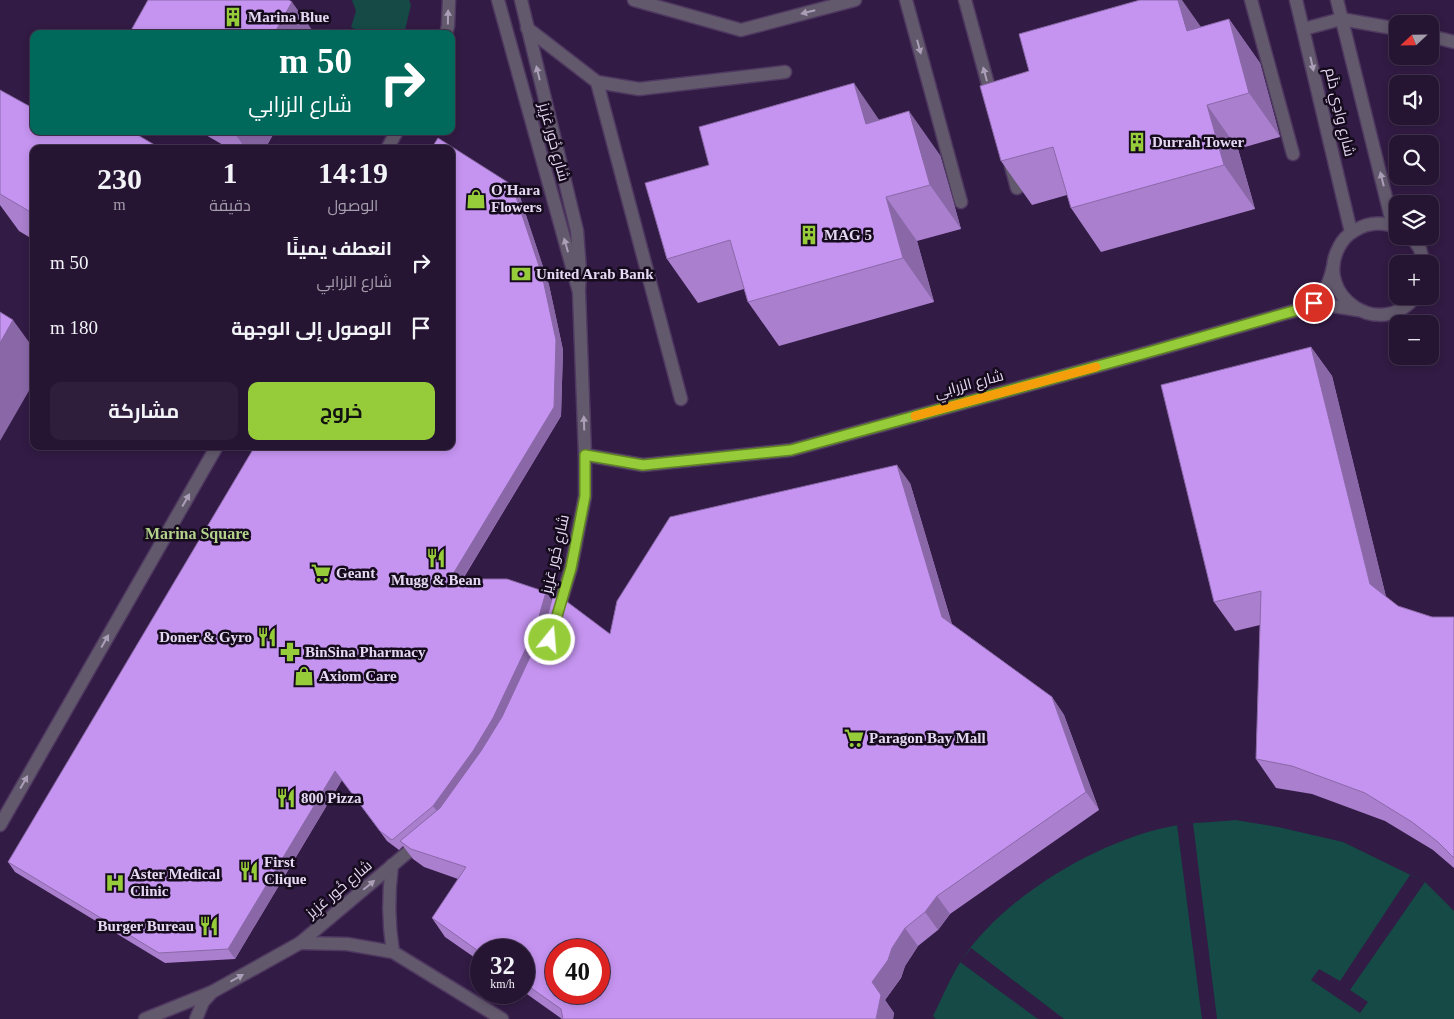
<!DOCTYPE html>
<html lang="ar">
<head>
<meta charset="utf-8">
<style>
	:root { --surface:#261433; --page:#2e1d3b; --text:#f1f3f6; --muted:#a49eac; --line:#42334e; --accent:#96cc39 }
	body { margin:0; font-family:"Times New Roman",Cairo,serif; background:var(--page); color:var(--text); direction:rtl; height:100vh; display:flex; flex-direction:column; font-size:19px; white-space:nowrap }
	* { box-sizing:border-box; margin:0 }
	p { font-size:16px; color:var(--muted) }
	.icon { flex:none; width:28px; height:28px; fill:none; stroke:currentColor; stroke-width:2; stroke-linecap:round; stroke-linejoin:round }
	.map { position:relative; flex:1; overflow:hidden; direction:ltr }
	.details { position:absolute; left:30px; top:145px; width:425px; height:305px; display:flex; flex-direction:column; background:var(--surface); border-radius:10px; box-shadow:0 2px 8px #0003,0 0 0 1px var(--line); direction:rtl }
	.details>* { flex:none }
	.banner { position:absolute; left:30px; top:30px; width:425px; height:105px; border-radius:10px; box-shadow:0 2px 8px #0003,0 0 0 1px var(--line); direction:rtl; background:#00695c; color:#fff; overflow:hidden }
	.needle { width:32px; rotate:248deg }
	.controls { position:absolute; left:1389px; top:15px; display:grid; gap:10px }
	.controls a { display:grid; place-items:center; width:50px; height:50px; border-radius:10px; background:var(--surface); box-shadow:0 2px 8px #0003,0 0 0 1px var(--line); font-size:25px }
	.speed { position:absolute; left:470px; top:939px; display:flex; gap:10px; font-size:25px; font-weight:700; text-align:center }
	.speed>* { display:grid; place-content:center; width:65px; height:65px; border-radius:50%; background:var(--surface); box-shadow:0 2px 8px #0003,0 0 0 1px var(--line); line-height:1 }
	.speed small { font-size:12px; font-weight:400 }
	.speed .limit { border:8px solid #d22; background:#fff; color:#111 }
	.pin { position:absolute; display:grid; place-items:center; width:42px; height:42px; color:#fff; margin:-21px; border:2px solid #fff; border-radius:50%; box-shadow:0 1px 5px #0007 }
	.me { position:absolute; width:55px; margin:-28px; rotate:17deg; stroke-linejoin:round; filter:drop-shadow(0 0 4px #0008) }
	.turn { display:flex; align-items:center; gap:18px; height:105px; padding:0 20px; font-size:22px }
	.turn .icon { width:65px; height:65px; stroke-width:2.5 }
	.turn b { display:block; font-size:35px; line-height:42px }
	.eta { display:flex; justify-content:space-evenly; align-items:center; height:85px; text-align:center }
	.eta b { font-size:30px; font-weight:700; line-height:35px }
	.button { display:flex; gap:10px; margin-top:auto; padding:10px 20px }
	.button a { flex:1; height:58px; border-radius:10px; background:var(--accent); color:#111; font-size:20px; font-weight:700; line-height:58px; text-align:center }
	.button a+a { background:var(--page); color:var(--text) }
	ul { padding:0; list-style:none }
	li { display:flex; align-items:center; gap:15px; height:65px; padding:0 20px }
	li div { flex:1 }
	li b { display:block; font-size:19px }
	li em { font-style:normal }
	.map>svg:first-child { display:block }
</style>
</head>
<body>
<div class="map">
<svg width="1454" height="1019" viewBox="0 0 1454 1019">
	<rect width="100%" height="100%" fill="#321b44"/>
	<g fill="#154a46">
		<polygon points="352,0 409,0 411,5 404,34 363,34 351,27 356,11"/>
		<path d="M1235,820l43,7 65,15 82,40 29,29v108h-518l-3,-3c9,-18 17,-38 28,-55 42,-65 141,-123 217,-136 19,-3 39,-3 57,-5z"/>
	</g>
	<g fill="#321b44">
		<polygon points="1193,823 1217,1019 1202,1019 1177,825"/>
		<polygon points="1410,875 1425,882 1350,990 1368,1002 1360,1013 1311,980 1319,969 1340,981"/>
		<polygon points="971,948 1064,1019 1038,1019 960,962"/>
	</g>
	<g fill="none" stroke-linecap="round" stroke-linejoin="round">
		<defs>
			<g id="service">
				<polyline points="634,0 741,30 855,0"/>
				<polyline points="906,0 961,202"/>
				<polyline points="965,0 992,99"/>
				<polyline points="1251,0 1293,154"/>
				<polyline points="1296,0 1351,232"/>
				<polyline points="1337,0 1393,226"/>
				<polyline points="527,28 597,82 639,89 785,72"/>
				<polyline points="1304,29 1341,19 1398,29"/>
				<polyline points="446,34 448,26 449,0"/>
				<polyline points="1430,36 1454,42"/>
				<polyline points="597,82 681,399"/>
				<polyline points="387,149 397,131"/>
				<polyline points="1011,166 1017,188"/>
				<path d="M1398,228c-16,-7 -30,-6 -44,3 -7,4 -12,10 -15,16 -26,48 41,95 77,49"/>
				<polyline points="1411,236 1420,249 1424,264"/>
				<polyline points="1314,303 1358,310"/>
				<path d="M585,455l58,10 148,-15 351,-96 159,-45c21,-10 27,-20 32,-42"/>
				<polyline points="0,825 217,446"/>
				<path d="M392,865c-4,30 -4,57 1,87"/>
				<polyline points="300,943 347,944 393,952 502,1019"/>
				<polyline points="196,1019 203,1002 212,992"/>
			</g>
			<polyline id="minor" points="521,0 577,231 580,271 579,289"/>
			<g id="tertiary">
				<polyline points="498,0 579,292 585,455 585,496 571,568 557,614"/>
				<polyline points="145,1019 212,992 300,943 420,842"/>
			</g>
		</defs>
		<use href="#service" stroke="#4f3960" stroke-width="15"/>
		<use href="#minor" stroke="#4f3960" stroke-width="15"/>
		<use href="#tertiary" stroke="#4f3960" stroke-width="15"/>
		<use href="#service" stroke="#63596d" stroke-width="12"/>
		<use href="#minor" stroke="#63596d" stroke-width="12"/>
		<use href="#tertiary" stroke="#63596d" stroke-width="12"/>
	</g>
	<g fill="#a97fce">
		<polygon points="1229,19 1260,63 1280,137 1238,149 1255,209 1101,252 1071,208 1067,195 1032,205 1001,161 1201,27"/>
		<polygon points="0,90 29,106 158,147 159,149 34,149 34,240 19,231 0,205"/>
		<polygon points="199,131 275,131 265,149 230,149"/>
		<polygon points="940,155 961,229 917,241 934,302 779,346 748,302 744,289 698,303 667,259"/>
		<polygon points="512,185 519,194 549,285 563,350 561,416 463,579 546,592 552,601 610,634 910,483 952,624 1052,697 1064,715 1099,810 950,914 938,930 918,946 905,966 901,978 885,1000 894,1013 893,1019 562,1019 524,992 524,950 481,950 481,962 445,937 432,918 458,879 424,867 413,859 403,846 399,850 387,841 342,780 235,959 165,963 15,872 8,862"/>
		<polygon points="1311,347 1332,376 1386,597 1398,606 1432,617 1454,617 1454,868 1433,850 1385,821 1312,794 1276,788 1256,759 1260,625 1235,631 1214,602"/>
	</g>
	<g fill="#8a68a8">
		<polygon points="1178,0 1182,0 1206,34 1187,31"/>
		<polygon points="292,2 315,34 274,34"/>
		<polygon points="1229,19 1260,63 1280,137 1249,93"/>
		<polygon points="854,83 884,127 866,124"/>
		<polygon points="1207,105 1238,149 1255,209 1224,165"/>
		<polygon points="909,111 940,155 961,229 930,185"/>
		<polygon points="233,131 275,131 265,149 246,149"/>
		<polygon points="512,185 519,194 549,285 563,350 561,416 457,588 450,579"/>
		<polygon points="886,197 917,241 934,302 903,258"/>
		<polygon points="13,320 34,349 34,382 0,441 0,343"/>
		<polygon points="1311,347 1332,376 1390,613 1370,584"/>
		<polygon points="897,465 910,483 955,635 942,617"/>
		<polygon points="546,592 553,602 542,637 500,728 440,815 433,806"/>
		<polygon points="1052,697 1064,715 1099,810 1086,792"/>
		<polygon points="335,771 342,780 235,959 228,949"/>
		<polygon points="937,896 950,914 938,930 925,912"/>
		<polygon points="905,928 918,946 905,966 901,978 885,1000 894,1013 893,1019 876,1019 872,982 892,948"/>
	</g>
	<g fill="#c594f0" stroke="#8a68a8" fill-rule="evenodd">
		<polygon points="148,0 289,0 292,2 274,34 129,34"/>
		<polygon points="1140,0 1178,0 1187,31 1229,19 1249,93 1207,105 1224,165 1071,208 1053,147 1001,161 980,86 1029,71 1019,34"/>
		<polygon points="854,83 866,124 909,111 930,185 886,197 903,258 748,302 730,240 667,259 645,183 709,165 699,127"/>
		<polygon points="0,90 29,106 34,98 34,131 131,131 158,147 157,149 34,149 34,214 0,194"/>
		<polygon points="438,138 512,185 542,275 556,340 554,407 450,579 507,579 546,592 536,627 493,718 473,751 433,806 392,840 380,831 335,771 228,949 159,953 8,862 255,446 451,446 451,149 431,149"/>
		<polygon points="0,312 13,320 0,343"/>
		<polygon points="1311,347 1370,584 1398,606 1432,617 1454,617 1454,858 1438,842 1412,822 1365,793 1292,766 1256,759 1261,591 1214,602 1161,385"/>
		<path d="M897,465l45,152 110,80 34,95 -149,104 -12,16 -20,16 -13,20 -4,12 -16,22 9,13 -5,24h-313l-2,-10 -37,-26v-33h-43v3l-49,-35 34,-51 -55,-18 -11,-8 40,-33 41,-57 21,-34 43,-92 9,-33 56,42 7,-33 53,-84zM556,950h43v42h-43z"/>
	</g>
	<defs><path id="oneway-solid" d="M-6-.8H1V-3.2L6.5 0L1 3.2V.8H-6Z" transform="scale(1.25)"/></defs>
	<g fill="#aa9fb7">
		<use href="#oneway-solid" transform="translate(808 12) rotate(166)"/>
		<use href="#oneway-solid" transform="translate(448 17) rotate(-89)"/>
		<use href="#oneway-solid" transform="translate(919 47) rotate(75)"/>
		<use href="#oneway-solid" transform="translate(1312 64) rotate(77)"/>
		<use href="#oneway-solid" transform="translate(538 73) rotate(-104)"/>
		<use href="#oneway-solid" transform="translate(985 74) rotate(-105)"/>
		<use href="#oneway-solid" transform="translate(1382 179) rotate(-104)"/>
		<use href="#oneway-solid" transform="translate(566 245) rotate(-106)"/>
		<use href="#oneway-solid" transform="translate(584 423) rotate(-92)"/>
		<use href="#oneway-solid" transform="translate(186 500) rotate(-60)"/>
		<use href="#oneway-solid" transform="translate(105 641) rotate(-60)"/>
		<use href="#oneway-solid" transform="translate(24 782) rotate(-60)"/>
		<use href="#oneway-solid" transform="translate(369 885) rotate(-40)"/>
		<use href="#oneway-solid" transform="translate(237 978) rotate(-29)"/>
	</g>
	<g fill="none" stroke-linecap="round" stroke-linejoin="round">
		<defs>
			<polyline id="route" points="550,640 571,568 585,496 585,455 643,465 791,450 1142,354 1301,309 1314,303"/>
		</defs>
		<use href="#route" stroke="#628525" stroke-width="12"/>
		<use href="#route" stroke="#96cc39" stroke-width="9"/>
		<polyline stroke="#f59e0b" stroke-width="9" points="915,416 1096,367"/>
	</g>
	<defs>
		<symbol id="building-bare" viewBox="-9 -9 18 18"><path d="M-4-6H4V6H1V3H-1V6H-4ZM-2.5-4.3h1.7v1.8h-1.7ZM.8-4.3h1.7v1.8H.8ZM-2.5-1h1.7V.8h-1.7ZM.8-1h1.7V.8H.8Z" fill="#96cc39" stroke="#150b1d" stroke-width="2.5" paint-order="stroke"/></symbol>
		<symbol id="shop-bare" viewBox="-9 -9 18 18"><path d="M-5-2.5h2.3a2.7 3.5 0 0 1 5.4 0H5L5.5 6h-11ZM-1.5-2.5h3a1.5 2.3 0 0 0-3 0Z" fill="#96cc39" stroke="#150b1d" stroke-width="2.5" paint-order="stroke"/></symbol>
		<symbol id="bank-bare" viewBox="-9 -9 18 18"><path d="M-6-4H6V4H-6ZM0-2.3a2.3 2.3 0 1 0 0 4.6a2.3 2.3 0 1 0 0-4.6Z" fill="#96cc39" stroke="#150b1d" stroke-width="2.5" paint-order="stroke"/></symbol>
		<symbol id="restaurant-bare" viewBox="-9 -9 18 18"><path d="M-5-6h1v4h1v-4h1v4h1v-4h1v5L-1.5 .5V6h-2V.5L-5-1ZM5-6V6H3V1.5H1.5Q1.5-4 5-6Z" fill="#96cc39" stroke="#150b1d" stroke-width="2.5" paint-order="stroke"/></symbol>
		<symbol id="supermarket-bare" viewBox="-9 -9 18 18"><path d="M-6-5.5h2.5l.6 2H6L4.5 2H-2.5L-4.4-4H-6ZM-1.5 3.2a1.3 1.3 0 1 0 .1 0ZM3 3.2a1.3 1.3 0 1 0 .1 0Z" fill="#96cc39" stroke="#150b1d" stroke-width="2.5" paint-order="stroke"/></symbol>
		<symbol id="pharmacy-bare" viewBox="-9 -9 18 18"><path d="M-2-6h4v4h4v4h-4v4h-4v-4h-4v-4h4Z" fill="#96cc39" stroke="#150b1d" stroke-width="2.5" paint-order="stroke"/></symbol>
		<symbol id="hospital-bare" viewBox="-9 -9 18 18"><path d="M-5-5h3v3.5h4V-5h3V5h-3V1.5h-4V5h-3Z" fill="#96cc39" stroke="#150b1d" stroke-width="2.5" paint-order="stroke"/></symbol>
	</defs>
	<g fill-rule="evenodd">
		<use href="#building-bare" x="219" y="3" width="28" height="28"/>
		<use href="#building-bare" x="1123" y="128" width="28" height="28"/>
		<use href="#shop-bare" x="462" y="185" width="28" height="28"/>
		<use href="#building-bare" x="795" y="221" width="28" height="28"/>
		<use href="#bank-bare" x="507" y="260" width="28" height="28"/>
		<use href="#restaurant-bare" x="422" y="544" width="28" height="28"/>
		<use href="#supermarket-bare" x="307" y="559" width="28" height="28"/>
		<use href="#restaurant-bare" x="253" y="623" width="28" height="28"/>
		<use href="#pharmacy-bare" x="276" y="638" width="28" height="28"/>
		<use href="#shop-bare" x="290" y="662" width="28" height="28"/>
		<use href="#supermarket-bare" x="840" y="724" width="28" height="28"/>
		<use href="#restaurant-bare" x="272" y="784" width="28" height="28"/>
		<use href="#restaurant-bare" x="235" y="857" width="28" height="28"/>
		<use href="#hospital-bare" x="101" y="869" width="28" height="28"/>
		<use href="#restaurant-bare" x="195" y="912" width="28" height="28"/>
	</g>
	<g text-anchor="middle" dominant-baseline="central" stroke-width="5" stroke-linejoin="round" paint-order="stroke">
		<g font-size="15" font-weight="bold" fill="#e5d8f3" stroke="#150b1d" text-anchor="start">
			<text x="248" y="17">Marina Blue</text>
			<text x="1152" y="142">Durrah Tower</text>
			<text x="491" y="190">O'Hara<tspan x="491" dy="17">Flowers</tspan></text>
			<text x="824" y="235">MAG 5</text>
			<text x="536" y="274">United Arab Bank</text>
			<text x="336" y="573">Geant</text>
			<text x="436" y="580" text-anchor="middle">Mugg &amp; Bean</text>
			<text x="252" y="637" text-anchor="end">Doner &amp; Gyro</text>
			<text x="305" y="652">BinSina Pharmacy</text>
			<text x="319" y="676">Axiom Care</text>
			<text x="869" y="738">Paragon Bay Mall</text>
			<text x="301" y="798">800 Pizza</text>
			<text x="264" y="862">First<tspan x="264" dy="17">Clique</tspan></text>
			<text x="130" y="874">Aster Medical<tspan x="130" dy="17">Clinic</tspan></text>
			<text x="194" y="926" text-anchor="end">Burger Bureau</text>
		</g>
		<g font-size="15" fill="#e5d8f3" stroke="#150b1d">
			<text transform="translate(1340 112) rotate(77)">شارع وادِي دَلَم</text>
			<text transform="translate(554 142) rotate(75)">شارع خُور عَزِيز</text>
			<text transform="translate(969 384) rotate(-15)">شارع الزرابي</text>
			<text transform="translate(555 554) rotate(-77)">شارع خُور عَزِيز</text>
			<text transform="translate(339 889) rotate(-40)">شارع خُور عَزِيز</text>
		</g>
		<g font-size="16" font-weight="bold" fill="#b3d28b" stroke="#150b1d">
			<text x="197" y="533">Marina Square</text>
		</g>
	</g>
</svg>
<div class="controls">
<a><svg class="needle" viewBox="-14 -14 28 28"><path d="M0-13l5 13h-10z" fill="#e53935"/><path d="M0 13l5-13h-10z" fill="#a49eac"/></svg></a>
<a><svg class="icon" aria-label="sound" viewBox="0 0 24 24"><path d="M4 9h4l5-4v14l-5-4H4zM17 9q2 3 0 6"/></svg></a>
<a><svg class="icon" aria-label="search" viewBox="0 0 24 24"><circle cx="10" cy="10" r="6"/><path d="M15 15l6 6"/></svg></a>
<a><svg class="icon" aria-label="layers" viewBox="0 0 24 24"><path d="M12 4l9 5-9 5-9-5zM3 14l9 5 9-5"/></svg></a>
<a>+</a>
<a>−</a>
</div>
<div class="speed"><div>32<small>km/h</small></div><div class="limit">40</div></div>
<div class="pin" style="left:1314px;top:303px;background:#d93025"><svg class="icon" aria-label="arrive" viewBox="0 0 24 24"><path d="M6 21V4h12l-3 4 3 4H6"/></svg></div>
<svg class="me" style="left:550px;top:640px" viewBox="-20 -20 40 40"><circle r="17" fill="#96cc39" stroke="#fff" stroke-width="3"/><path d="M0-11L8 9 0 5-8 9z" fill="#fff"/></svg>
<div class="banner">
<div class="turn"><svg class="icon" aria-label="right" viewBox="0 0 24 24"><path d="M7 20v-9h11M14 6l5 5-5 5"/></svg><div><b>50 m</b>شارع الزرابي</div></div>
</div>
<section class="details">
<div class="eta">
<div><b>14:19</b><p>الوصول</p></div>
<div><b>1</b><p>دقيقة</p></div>
<div><b>230</b><p>m</p></div>
</div>
<ul>
<li><svg class="icon" aria-label="right" viewBox="0 0 24 24"><path d="M7 20v-9h11M14 6l5 5-5 5"/></svg><div><b>انعطف يمينًا</b><p>شارع الزرابي</p></div><em>50 m</em></li>
<li><svg class="icon" aria-label="arrive" viewBox="0 0 24 24"><path d="M6 21V4h12l-3 4 3 4H6"/></svg><div><b>الوصول إلى الوجهة</b></div><em>180 m</em></li>
</ul>
<div class="button"><a>خروج</a><a>مشاركة</a></div>
</section>
</div>
</body>
</html>
